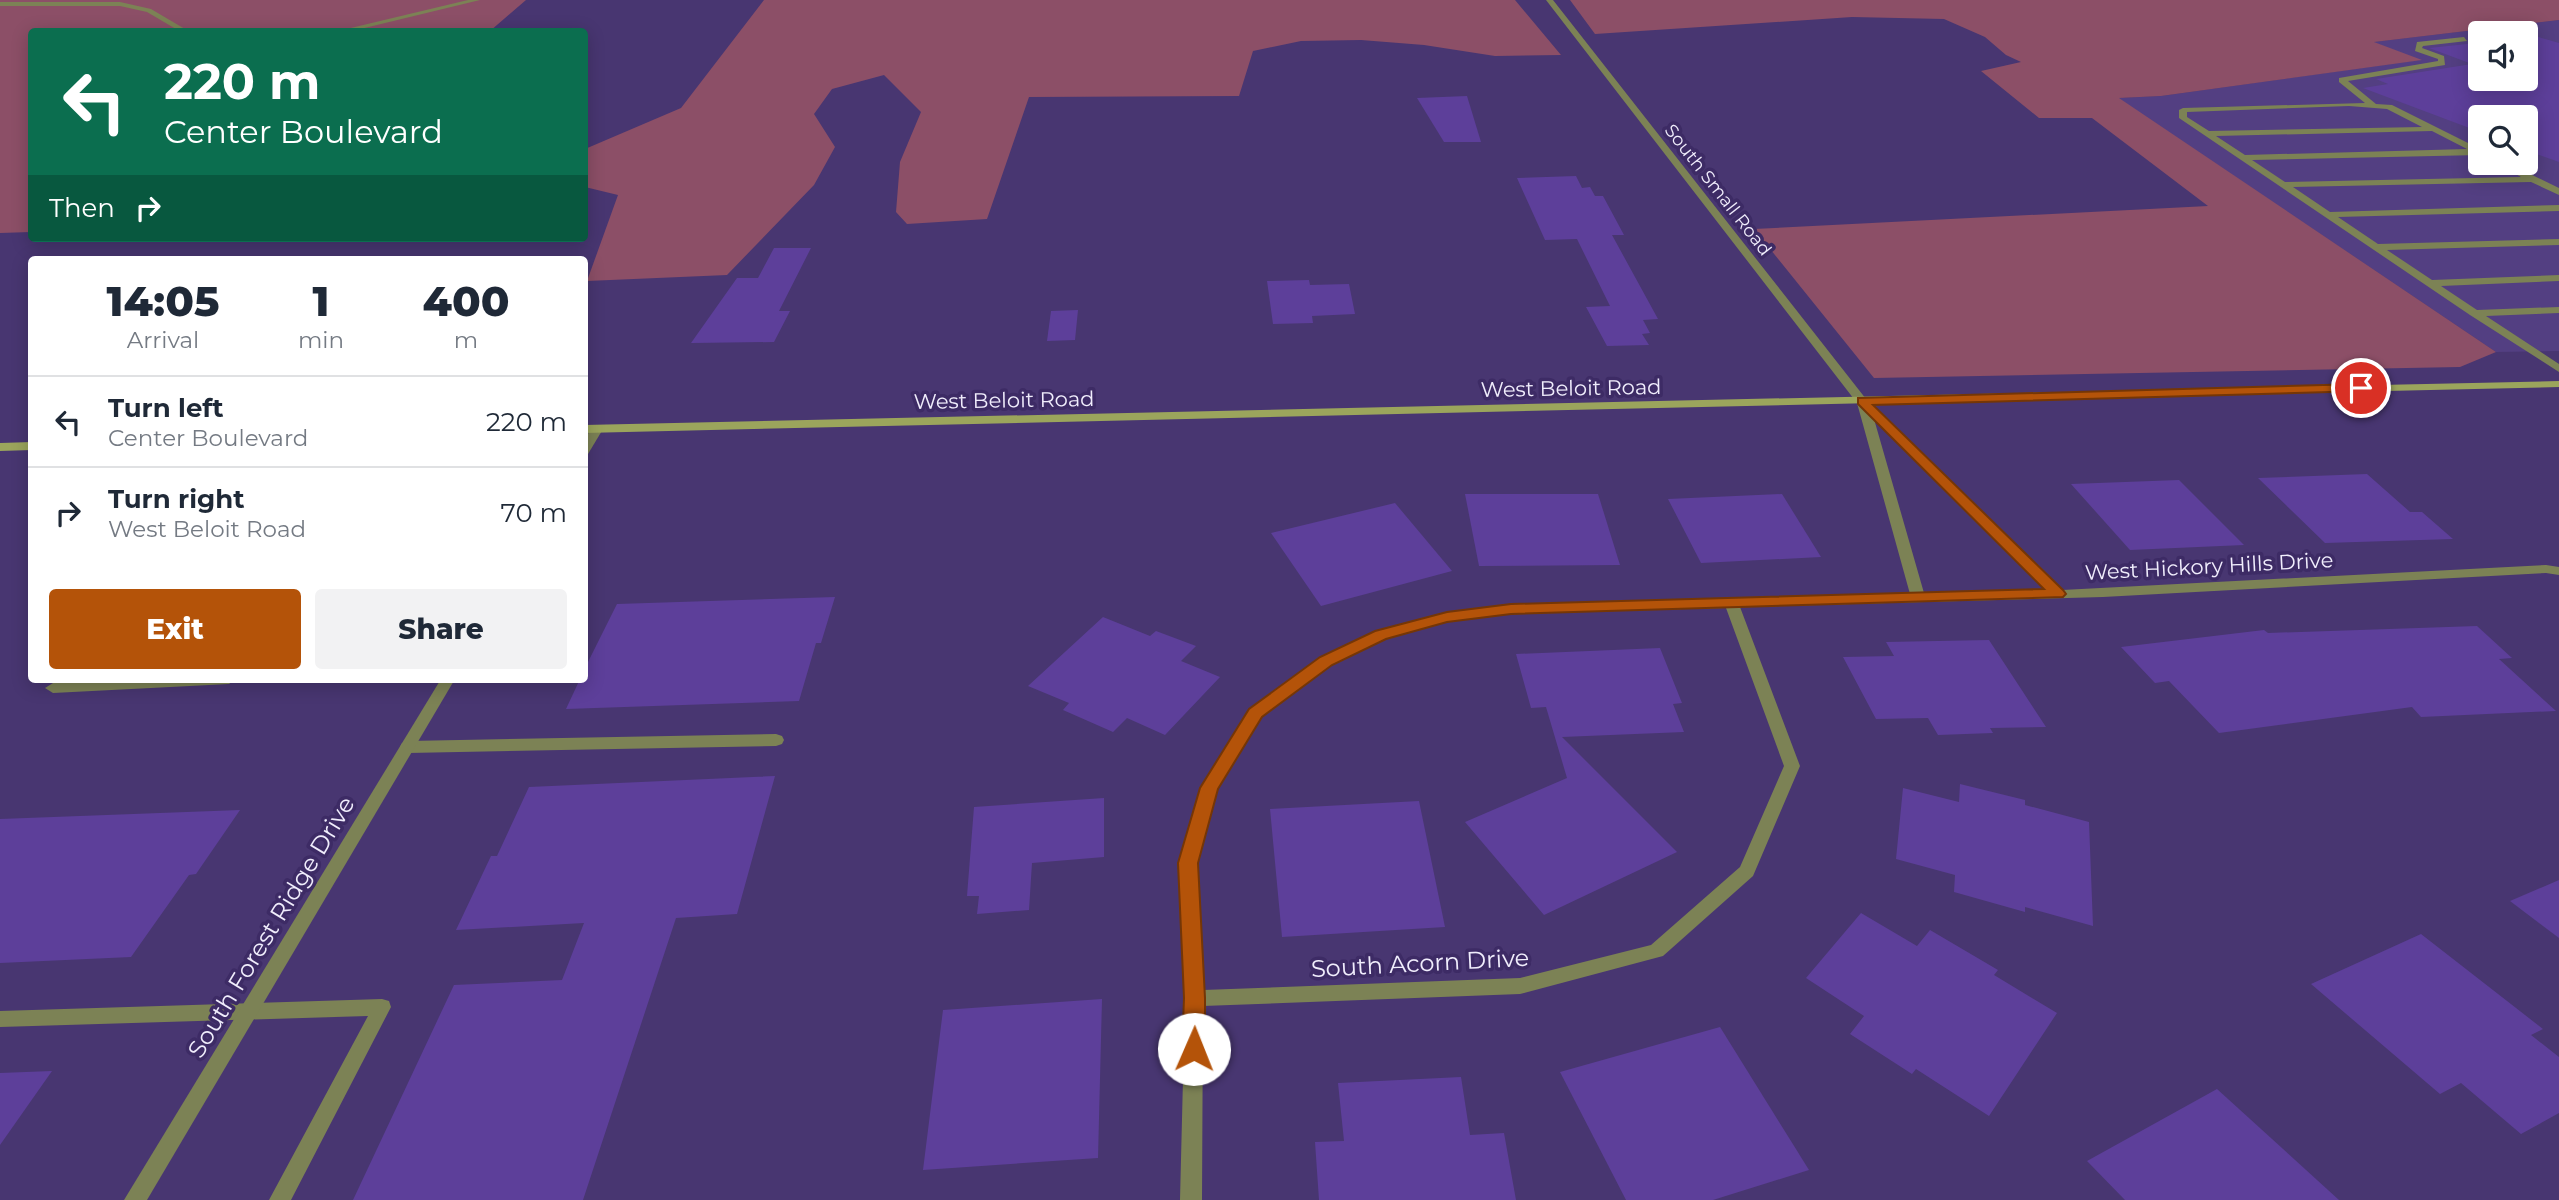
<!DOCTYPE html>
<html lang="en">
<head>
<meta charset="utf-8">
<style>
	:root { --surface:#fff; --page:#f2f2f3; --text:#1f2937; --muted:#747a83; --line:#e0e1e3; --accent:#b45309 }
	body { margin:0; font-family:Montserrat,sans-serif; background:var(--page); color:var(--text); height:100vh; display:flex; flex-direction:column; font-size:26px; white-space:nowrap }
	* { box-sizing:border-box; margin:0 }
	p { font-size:23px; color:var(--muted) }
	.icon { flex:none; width:38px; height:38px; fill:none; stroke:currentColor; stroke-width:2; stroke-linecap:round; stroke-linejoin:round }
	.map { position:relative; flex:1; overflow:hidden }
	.side { position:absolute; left:28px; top:256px; width:560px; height:427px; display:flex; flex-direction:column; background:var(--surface); border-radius:7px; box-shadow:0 4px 18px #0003 }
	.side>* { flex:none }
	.hud { position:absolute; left:28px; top:28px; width:560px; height:214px; border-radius:7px; box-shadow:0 4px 18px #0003; background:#0b6e4f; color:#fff; overflow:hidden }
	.controls { position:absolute; left:2468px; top:21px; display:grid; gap:14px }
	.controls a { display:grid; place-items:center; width:70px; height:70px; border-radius:7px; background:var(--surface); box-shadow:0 4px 18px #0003; font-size:35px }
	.pin { position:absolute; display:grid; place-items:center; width:60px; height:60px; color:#fff; margin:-30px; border:4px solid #fff; border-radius:50%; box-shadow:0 2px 7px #0007 }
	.me { position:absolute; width:77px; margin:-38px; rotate:1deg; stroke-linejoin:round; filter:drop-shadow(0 0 5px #0008) }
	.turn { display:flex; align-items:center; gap:24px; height:147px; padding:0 21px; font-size:32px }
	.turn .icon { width:91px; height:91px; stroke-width:2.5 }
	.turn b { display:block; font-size:49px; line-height:60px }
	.then { display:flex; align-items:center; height:66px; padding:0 21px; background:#0003; gap:14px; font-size:26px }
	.eta { display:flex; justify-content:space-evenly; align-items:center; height:119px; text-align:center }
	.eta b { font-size:42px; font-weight:800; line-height:49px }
	.action { display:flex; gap:14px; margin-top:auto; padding:14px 21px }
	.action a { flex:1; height:80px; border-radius:7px; background:var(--accent); color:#fff; font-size:28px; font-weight:800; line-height:80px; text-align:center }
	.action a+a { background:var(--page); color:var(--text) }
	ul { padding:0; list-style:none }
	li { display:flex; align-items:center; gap:21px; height:91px; padding:0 21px; border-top:2px solid var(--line) }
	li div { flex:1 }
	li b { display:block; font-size:26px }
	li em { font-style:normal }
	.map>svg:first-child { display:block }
</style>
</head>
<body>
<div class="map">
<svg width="2559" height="1200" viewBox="0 0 2559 1200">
	<rect width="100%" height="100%" fill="#483671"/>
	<path fill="#533f82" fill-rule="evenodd" d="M2559,20v331l-63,1 -378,-254 43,-2 258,-36 -46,-18zM2480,33h45v46h-45zM2480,117h45v46h-45z"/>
	<g fill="#8c4f67">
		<polygon points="0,0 526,0 490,31 32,32 31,232 0,233"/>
		<polygon points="764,0 1515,0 1561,55 1495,56 1424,45 1361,40 1301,41 1253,51 1239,96 1029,97 987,219 907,224 896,212 900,162 921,112 884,75 832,89 814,114 835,147 814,185 727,275 587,281 618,195 585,187 585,149 681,108"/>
		<polygon points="1570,0 2559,0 2559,20 2374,42 2422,60 2161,96 2119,98 2496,352 2460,367 1874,378 1754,229 2208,206 2092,118 2039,118 1981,71 2021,62 2006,55 1985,37 1944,19 1852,17 1595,34"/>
	</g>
	<g fill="#5d3f9a">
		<polygon points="2521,33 2525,33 2559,43 2559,162 2525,150 2525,117 2480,117 2480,132 2363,88 2388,84 2376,79 2472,64 2429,48 2467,44 2480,39 2480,79 2525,79 2525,33"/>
		<polygon points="1467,96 1481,142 1444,142 1417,98"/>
		<polygon points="1576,176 1582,188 1590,187 1595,196 1603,196 1624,235 1612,235 1658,319 1643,320 1650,333 1642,334 1649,345 1607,346 1586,307 1610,306 1577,239 1545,240 1517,178"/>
		<polygon points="774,248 811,248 779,311 790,311 774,342 691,343 737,278 758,278"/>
		<polygon points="1309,280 1310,285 1349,284 1355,314 1312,316 1313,323 1273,324 1267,281"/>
		<polygon points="1078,310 1075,340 1047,341 1051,311"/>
		<polygon points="2367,474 2410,512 2422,512 2453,539 2325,543 2258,478"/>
		<polygon points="2179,480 2244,545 2130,550 2071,484"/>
		<polygon points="1465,494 1598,494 1620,565 1479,566"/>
		<polygon points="1782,494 1821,557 1701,563 1668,499"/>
		<polygon points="1395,503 1452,571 1321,606 1271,533"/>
		<polygon points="835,597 821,643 816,643 799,701 566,709 580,679 584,679 584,670 617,604"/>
		<polygon points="1103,617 1150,636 1156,631 1196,646 1181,661 1220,677 1165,735 1127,718 1113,732 1063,710 1069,703 1028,686"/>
		<polygon points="2477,626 2512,658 2499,659 2556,711 2421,717 2412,707 2219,733 2169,681 2155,683 2121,647 2264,630 2268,633"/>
		<polygon points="1989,640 2046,727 1990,728 1993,733 1938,735 1928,718 1876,719 1843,657 1894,656 1886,642"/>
		<polygon points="1660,648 1682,703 1673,704 1684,732 1562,737 1677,852 1544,915 1465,822 1567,778 1546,707 1531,708 1516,654"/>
		<polygon points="775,776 737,914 676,918 583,1200 353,1200 454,985 562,980 584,923 456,930 491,856 497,856 529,787"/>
		<polygon points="1960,784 2025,800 2025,805 2089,822 2093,926 2025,907 2025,912 1954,892 1955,875 1896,859 1903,788 1959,802"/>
		<polygon points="1104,798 1104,857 1032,863 1029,910 977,914 979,896 967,896 974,807"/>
		<polygon points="1419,801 1445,927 1282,937 1270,809"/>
		<polygon points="240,810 196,874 189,875 131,957 0,963 0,819"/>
		<polygon points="2559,880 2559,938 2510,901"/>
		<polygon points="1861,913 1917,946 1930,930 1998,970 1994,975 2057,1013 1989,1116 1916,1069 1912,1074 1850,1034 1864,1016 1806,978"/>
		<polygon points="2421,934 2543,1029 2531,1035 2559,1057 2559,1113 2521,1134 2461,1083 2440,1094 2311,984"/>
		<polygon points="1102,999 1098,1158 923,1170 943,1010"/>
		<polygon points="1720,1027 1809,1170 1713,1200 1626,1200 1560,1072"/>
		<polygon points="52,1071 0,1145 0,1073"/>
		<polygon points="1461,1077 1470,1135 1504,1133 1516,1200 1319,1200 1315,1142 1344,1141 1338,1083"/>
		<polygon points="2217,1089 2339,1200 2125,1200 2087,1161"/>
	</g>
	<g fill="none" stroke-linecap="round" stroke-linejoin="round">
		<g fill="#7c8255" fill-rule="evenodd">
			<polygon points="468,0 480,0 348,32 334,32"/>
			<polygon points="0,2 120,2 151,9 190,32 181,32 147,12 120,6 0,6"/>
			<path d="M2464,37l3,4 -44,5 -1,2 22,8 1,9 -97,16 28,23 16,1 88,44v6l-228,5 33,22 236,-5 -24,-14h10l52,25v7l-28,-13 -238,5 37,25 229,-7v6l-221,6 40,27 181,-5v6l-172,5 45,30 127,-5v6l-118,5 36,24 82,-3v6l-73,3 73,48v8l-89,-57 -291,-197v-8l4,-2 182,-5 -26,-21v-4l99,-17v-2l-23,-8 2,-9zM2349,106l38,3 35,18 -213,4 -22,-14v-5zM2432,131l35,18 -222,6 -29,-19z"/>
			<polygon points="776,734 782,736 784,740 782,744 776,746 408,753 402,751 400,747 402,743 408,741"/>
			<polygon points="382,999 389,1001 391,1007 291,1200 269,1200 368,1016 0,1027 0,1011"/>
		</g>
		<g fill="#7c8255" fill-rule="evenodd">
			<path d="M1546,0h7l313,399 196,191 484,-25 13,2v8l-13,-2 -443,24 -363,10 60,159 -47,110 -90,80 -143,38 -317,12 -1,194h-22l5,-202 -6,-135 22,-75 50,-79 70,-51 54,-26 72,-20 65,-7 398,-11 -53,-191zM1874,419l172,171 -122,3zM1726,608l58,158 -44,101 -89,78 -131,33 -317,12 -6,-127 20,-74 44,-72 70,-53 54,-26 62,-16 65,-9z"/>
			<polygon points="597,425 603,429 588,454 584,455 584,440 593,426"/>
			<polygon points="130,679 236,679 229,684 53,693 45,688 53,683"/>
			<polygon points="441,679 455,679 147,1200 124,1200"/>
		</g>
		<g fill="#9ba55c" fill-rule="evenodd">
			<polygon points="2559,381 2559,387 584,433 584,425"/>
			<polygon points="32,442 32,450 0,451 0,443"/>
		</g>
	</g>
	<polygon fill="#b45309" stroke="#753606" stroke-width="2" points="2361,384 2367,388 2365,391 1873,405 2063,590 2066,594 2063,597 1511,614 1447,622 1386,639 1332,665 1262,717 1218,789 1198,863 1205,998 1205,1049 1201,1055 1194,1058 1186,1055 1182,1049 1184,998 1178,863 1200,788 1249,709 1320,657 1375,631 1447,612 1511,604 2044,589 1858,404 1858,398"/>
	<g text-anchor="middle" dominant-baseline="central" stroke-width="7" stroke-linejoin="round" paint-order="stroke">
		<g font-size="18" fill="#f0edfc" stroke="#3d2b65">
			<text transform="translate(1718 190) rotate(52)">South Small Road</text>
		</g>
		<g font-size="21" fill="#f0edfc" stroke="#3d2b65">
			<text transform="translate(1571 388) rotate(-1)">West Beloit Road</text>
			<text transform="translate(1004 400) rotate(-1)">West Beloit Road</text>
			<text transform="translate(2209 566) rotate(-3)">West Hickory Hills Drive</text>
		</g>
		<g font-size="24" fill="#f0edfc" stroke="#3d2b65">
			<text transform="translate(271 927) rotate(-59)">South Forest Ridge Drive</text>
			<text transform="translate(1420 963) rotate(-3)">South Acorn Drive</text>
		</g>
	</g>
</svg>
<div class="controls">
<a><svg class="icon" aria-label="sound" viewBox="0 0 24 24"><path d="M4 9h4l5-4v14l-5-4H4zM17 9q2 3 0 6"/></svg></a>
<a><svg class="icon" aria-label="search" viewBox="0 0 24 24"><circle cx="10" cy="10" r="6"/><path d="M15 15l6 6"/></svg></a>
</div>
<div class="pin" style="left:2361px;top:388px;background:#d93025"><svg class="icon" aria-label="arrive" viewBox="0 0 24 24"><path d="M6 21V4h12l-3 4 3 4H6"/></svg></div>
<svg class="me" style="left:1194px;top:1049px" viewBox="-20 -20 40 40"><circle r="19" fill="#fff"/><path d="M0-13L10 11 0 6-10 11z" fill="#b45309"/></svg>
<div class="hud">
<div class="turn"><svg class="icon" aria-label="left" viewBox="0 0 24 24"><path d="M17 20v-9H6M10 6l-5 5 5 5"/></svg><div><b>220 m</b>Center Boulevard</div></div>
<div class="then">Then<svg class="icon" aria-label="right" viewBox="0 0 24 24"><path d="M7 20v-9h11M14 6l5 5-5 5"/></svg></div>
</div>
<section class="side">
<div class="eta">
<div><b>14:05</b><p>Arrival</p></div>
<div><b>1</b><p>min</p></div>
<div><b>400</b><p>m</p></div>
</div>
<ul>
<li><svg class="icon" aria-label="left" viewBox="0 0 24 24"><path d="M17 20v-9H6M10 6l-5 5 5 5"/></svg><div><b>Turn left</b><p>Center Boulevard</p></div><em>220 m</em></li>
<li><svg class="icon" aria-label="right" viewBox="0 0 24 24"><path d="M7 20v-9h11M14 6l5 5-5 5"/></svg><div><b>Turn right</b><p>West Beloit Road</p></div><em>70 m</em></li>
</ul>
<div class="action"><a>Exit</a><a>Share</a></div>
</section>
</div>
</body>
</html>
